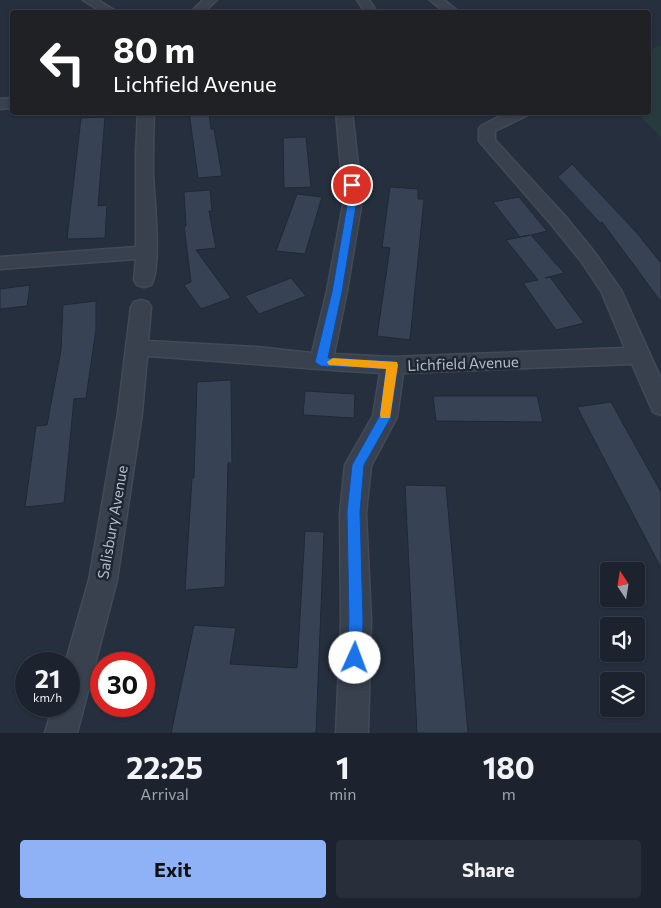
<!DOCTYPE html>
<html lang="en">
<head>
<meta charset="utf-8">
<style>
	:root { --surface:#1c232e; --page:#292f3a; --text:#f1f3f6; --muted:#a0a4aa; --line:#3a404a; --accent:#8eb2f5 }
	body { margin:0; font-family:Commissioner,sans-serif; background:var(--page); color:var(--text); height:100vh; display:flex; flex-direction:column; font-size:19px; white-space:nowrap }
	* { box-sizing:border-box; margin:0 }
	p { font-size:16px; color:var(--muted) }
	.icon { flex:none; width:28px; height:28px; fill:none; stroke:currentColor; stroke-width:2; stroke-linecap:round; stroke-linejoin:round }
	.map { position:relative; height:733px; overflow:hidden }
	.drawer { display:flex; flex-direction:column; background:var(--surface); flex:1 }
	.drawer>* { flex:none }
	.hud { position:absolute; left:10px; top:10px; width:641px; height:105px; border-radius:5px; box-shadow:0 1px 4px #0004,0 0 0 1px var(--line); background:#202124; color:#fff; overflow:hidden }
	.needle { width:32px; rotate:348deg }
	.tools { position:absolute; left:600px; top:562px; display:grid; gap:10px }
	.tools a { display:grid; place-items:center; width:45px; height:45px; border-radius:5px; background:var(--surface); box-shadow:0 1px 4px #0004,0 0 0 1px var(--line); font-size:25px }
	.speed { position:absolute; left:15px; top:652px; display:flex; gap:10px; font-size:25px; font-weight:700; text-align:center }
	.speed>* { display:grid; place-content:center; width:65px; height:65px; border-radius:50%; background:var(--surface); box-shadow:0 1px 4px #0004,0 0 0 1px var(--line); line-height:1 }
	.speed small { font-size:12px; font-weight:400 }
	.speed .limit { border:8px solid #d22; background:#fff; color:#111 }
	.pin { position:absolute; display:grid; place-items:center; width:42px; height:42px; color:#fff; margin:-21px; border:2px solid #fff; border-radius:50%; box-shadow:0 1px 5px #0007 }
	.me { position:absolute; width:55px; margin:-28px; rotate:2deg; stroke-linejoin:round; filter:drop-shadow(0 0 4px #0008) }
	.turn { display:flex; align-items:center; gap:18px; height:105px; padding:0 20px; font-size:22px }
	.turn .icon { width:65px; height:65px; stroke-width:2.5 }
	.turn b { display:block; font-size:35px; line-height:42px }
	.eta { display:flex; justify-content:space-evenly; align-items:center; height:85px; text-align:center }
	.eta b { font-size:30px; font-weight:700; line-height:35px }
	.cta { display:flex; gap:10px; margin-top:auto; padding:10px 20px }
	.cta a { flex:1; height:58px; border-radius:5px; background:var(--accent); color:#111; font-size:20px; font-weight:700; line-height:58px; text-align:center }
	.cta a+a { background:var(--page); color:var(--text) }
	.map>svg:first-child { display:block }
</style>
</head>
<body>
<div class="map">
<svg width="661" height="733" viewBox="0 0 661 733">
	<rect width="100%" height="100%" fill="#252f3e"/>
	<polygon fill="#273b3f" points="661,44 661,138 637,113 649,112 649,51"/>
	<g fill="#374354" stroke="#202835">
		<polygon points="189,112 209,112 211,129 214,129 222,176 198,178"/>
		<polygon points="105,117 98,206 107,205 105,238 67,239 81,118"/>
		<polygon points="306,137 311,187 284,188 283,138"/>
		<polygon points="572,164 637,233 661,263 661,302 602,222 600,223 558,177"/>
		<polygon points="390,187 418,189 418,199 424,199 410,340 377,336 390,248 382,247"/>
		<polygon points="210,190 212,211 209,211 216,248 196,250 231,298 201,309 184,285 191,282 184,226 186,226 184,192"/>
		<polygon points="297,194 322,197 305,254 276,251"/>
		<polygon points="519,197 547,231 531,235 564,273 545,278 550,277 584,323 556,330 523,283 538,280 506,240 530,235 520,237 493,202"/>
		<polygon points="291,278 306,296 259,314 245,296"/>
		<polygon points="30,285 27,306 0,309 0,289"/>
		<polygon points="96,301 96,329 86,398 74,399 64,503 25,507 36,426 47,425 61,350 63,305"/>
		<polygon points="231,380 232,463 228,463 225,587 185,590 192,478 194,478 197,382"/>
		<polygon points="305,391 355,394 354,418 303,415"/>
		<polygon points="433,396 537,396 543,422 436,421"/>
		<polygon points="611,402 661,492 661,568 577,407"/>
		<polygon points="405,485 446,486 468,733 417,733"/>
		<polygon points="305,531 324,532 316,733 171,733 194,625 236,628 230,664 297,668"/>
	</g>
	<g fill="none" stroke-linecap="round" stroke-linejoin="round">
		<defs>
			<g id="minor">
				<polygon points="83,0 98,0 117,12 102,12"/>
				<polygon points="203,0 217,0 204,12 191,12"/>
				<polygon points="357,0 369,0 377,12 365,12"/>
				<polygon points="430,0 444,0 459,12 445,12"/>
				<polygon points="12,98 12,108 0,109 0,99"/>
				<path d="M138,112h16c-1,21 -1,42 -1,62 1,23 9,94 -2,111l-7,2 -7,-2 -3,-5 2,-21 -136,10v-12l136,-10v-93z"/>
				<path d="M336,112h16l10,88 -15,91 -13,63 59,3 232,-9 -24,-57 -20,-30 -30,-37 -72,-83v-12l2,-3 27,-14h21l-1,3 -33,16v9l70,76 30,37 26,37 40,89v36l-8,-3 -21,-48 -229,9 -6,44 -26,49 -5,47 5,107 -3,113h-32l5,-113 -1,-107 5,-48 28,-49 7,-43c-77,-4 -155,-12 -233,-17l-5,57 -25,167 -40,153h-32l8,-27h16v-42h-4l24,-84 29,-167 13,-106 3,-5 7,-2 7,2 3,5 -3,34 109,6 55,6 15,-62 17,-91z"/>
			</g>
		</defs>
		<use href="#minor" stroke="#424a57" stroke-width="3"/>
		<use href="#minor" fill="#39414e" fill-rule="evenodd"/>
	</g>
	<polygon fill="#1a73e8" stroke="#114b97" points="352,182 356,185 357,200 342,292 328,358 393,361 398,365 391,417 364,465 360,512 363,620 362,658 360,663 355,665 349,663 347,658 349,620 347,512 352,465 379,417 386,369 321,366 315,362 332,292 348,200 347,185"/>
	<polygon fill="#f59e0b" points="333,358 397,362 398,365 390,418 381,418 380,415 386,369 329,365 327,362"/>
	<g text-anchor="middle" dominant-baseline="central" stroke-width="5" stroke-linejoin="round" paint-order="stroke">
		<g font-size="15" fill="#b5bcc9" stroke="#1e2633">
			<text transform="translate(463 363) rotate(-2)">Lichfield Avenue</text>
			<text transform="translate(112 522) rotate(-80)">Salisbury Avenue</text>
		</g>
	</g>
</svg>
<div class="tools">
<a><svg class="needle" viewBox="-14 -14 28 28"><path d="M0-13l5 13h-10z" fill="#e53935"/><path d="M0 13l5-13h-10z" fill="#a0a4aa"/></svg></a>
<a><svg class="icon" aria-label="sound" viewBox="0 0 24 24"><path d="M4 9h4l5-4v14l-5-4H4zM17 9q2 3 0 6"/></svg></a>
<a><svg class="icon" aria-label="layers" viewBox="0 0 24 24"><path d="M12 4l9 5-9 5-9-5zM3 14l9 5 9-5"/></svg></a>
</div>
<div class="speed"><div>21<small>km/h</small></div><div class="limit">30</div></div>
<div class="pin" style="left:352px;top:185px;background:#d93025"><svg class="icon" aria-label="arrive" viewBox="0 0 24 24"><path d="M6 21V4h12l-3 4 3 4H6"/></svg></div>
<svg class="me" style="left:355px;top:658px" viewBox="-20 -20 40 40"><circle r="19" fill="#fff"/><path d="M0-13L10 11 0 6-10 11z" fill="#1a73e8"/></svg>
<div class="hud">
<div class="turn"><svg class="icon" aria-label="left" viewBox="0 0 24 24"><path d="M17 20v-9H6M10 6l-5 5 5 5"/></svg><div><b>80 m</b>Lichfield Avenue</div></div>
</div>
</div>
<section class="drawer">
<div class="eta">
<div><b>22:25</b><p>Arrival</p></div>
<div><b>1</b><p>min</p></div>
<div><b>180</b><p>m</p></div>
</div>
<div class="cta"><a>Exit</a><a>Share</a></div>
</section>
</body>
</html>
